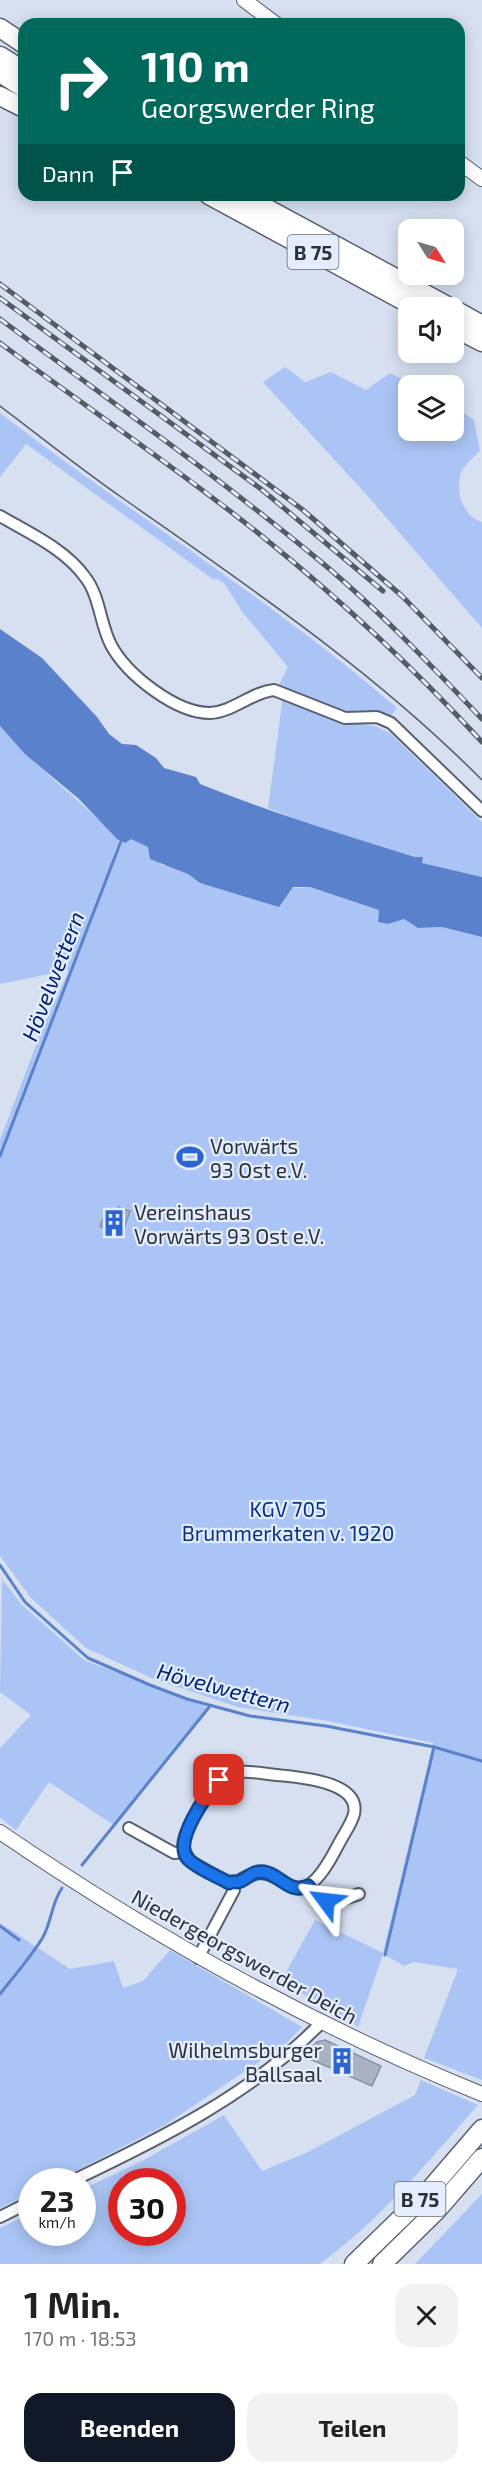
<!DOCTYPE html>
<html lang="de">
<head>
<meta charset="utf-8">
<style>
	:root { --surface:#fff; --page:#f2f2f2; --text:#202124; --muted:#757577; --accent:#111827 }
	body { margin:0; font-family:"Exo 2",sans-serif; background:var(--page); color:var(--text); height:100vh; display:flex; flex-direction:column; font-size:22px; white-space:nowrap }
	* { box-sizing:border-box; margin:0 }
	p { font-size:20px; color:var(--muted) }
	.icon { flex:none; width:33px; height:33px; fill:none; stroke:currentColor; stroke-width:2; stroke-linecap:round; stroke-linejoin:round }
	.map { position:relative; height:2264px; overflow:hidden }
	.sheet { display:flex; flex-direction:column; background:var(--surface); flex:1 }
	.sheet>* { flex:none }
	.banner { position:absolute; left:18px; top:18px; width:447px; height:183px; border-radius:18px; box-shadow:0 3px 15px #0003; background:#00695c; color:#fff; overflow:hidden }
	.needle { width:39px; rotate:127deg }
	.buttons { position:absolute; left:398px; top:219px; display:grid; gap:12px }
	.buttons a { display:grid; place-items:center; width:66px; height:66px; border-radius:12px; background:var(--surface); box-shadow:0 3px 15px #0003; font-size:30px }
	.speed { position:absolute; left:18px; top:2168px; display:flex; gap:12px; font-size:30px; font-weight:700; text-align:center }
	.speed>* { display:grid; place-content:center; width:78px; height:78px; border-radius:50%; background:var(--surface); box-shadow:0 3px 15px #0003; line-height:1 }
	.speed small { font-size:15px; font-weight:400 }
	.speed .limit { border:9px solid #d22; background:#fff; color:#111 }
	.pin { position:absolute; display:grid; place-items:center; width:51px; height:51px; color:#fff; margin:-26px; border-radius:12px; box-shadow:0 3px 9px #0006 }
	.me { position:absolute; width:66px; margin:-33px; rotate:300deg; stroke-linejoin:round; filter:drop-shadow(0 0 4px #0008) }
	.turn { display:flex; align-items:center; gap:21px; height:126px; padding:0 24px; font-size:27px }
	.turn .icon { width:78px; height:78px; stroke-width:2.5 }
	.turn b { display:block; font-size:42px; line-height:51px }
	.then { display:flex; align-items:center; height:57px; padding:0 24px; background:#0003; gap:12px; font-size:22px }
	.round { display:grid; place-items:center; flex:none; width:63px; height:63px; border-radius:18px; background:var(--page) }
	.headline { display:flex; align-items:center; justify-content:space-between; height:102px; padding:0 24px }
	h1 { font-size:36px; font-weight:700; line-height:45px }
	.button { display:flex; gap:12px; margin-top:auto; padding:12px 24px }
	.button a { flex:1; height:69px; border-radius:18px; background:var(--accent); color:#fff; font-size:24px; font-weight:700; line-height:69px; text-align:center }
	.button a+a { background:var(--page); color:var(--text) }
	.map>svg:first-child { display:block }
</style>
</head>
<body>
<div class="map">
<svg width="482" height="2264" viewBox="0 0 482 2264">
	<rect width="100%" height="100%" fill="#d6e0f1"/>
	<g fill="#aac5f5" fill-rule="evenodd">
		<path d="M285,367l20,15 26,-10 35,18 24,-17 24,12 -6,1v44h45v-25l21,15 6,31c-6,6 -16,14 -19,22 -6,18 2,44 21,49v106l-117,-135 -102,-111z"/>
		<path d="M0,413c131,101 272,187 397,295l-7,9 -8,-3h-41l-62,-29 9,-18 -45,-54 -19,-30 -8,-5 -2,2 -188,-136 -26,33z"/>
		<polygon points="283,696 347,722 375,726 390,733 482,822 482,877 422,863 423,857 415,857 329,832 268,808"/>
		<polygon points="0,726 53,779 114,833 119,840 111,862 122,842 131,838 148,847 162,866 168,864 188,874 200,883 238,893 310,887 380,910 378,922 388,924 404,919 418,928 442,927 482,937 482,2080 424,2058 458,1969 414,1962 404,1966 383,1954 358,2027 327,2006 280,1983 315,1920 383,1953 433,1743 328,1721 238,1707 154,1679 86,1648 31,1598 0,1556 0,1140 41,1032 69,970 0,984"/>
		<polygon points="2,1579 21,1604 84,1660 210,1708 115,1826 49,1782 16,1830 0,1818 0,1748 31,1715 0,1692"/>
		<polygon points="0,1923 70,1969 114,1961 123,1988 143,1981 170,1950 302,2027 284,2045 165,2125 56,2181 32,2181 31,2193 0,2208"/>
		<path d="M421,2080l57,25c-49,56 -98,115 -158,159h-320v-36l31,-15 1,19h50l1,-43 59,-28 82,-46 38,56 46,-19 107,-57zM122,2181h50v51h-50z"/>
		<polygon points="482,2194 482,2264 415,2264"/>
	</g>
	<path fill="#5a81cb" d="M0,629l42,29 55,59 12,17 13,10 14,1 20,13 8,10 32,9 4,7c72,29 143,51 215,73h8l-1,6 60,14v60l-40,-10 -24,1 -14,-9 -16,5 -10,-2 1,-12 -69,-23h-17l-14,20 -79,-24 -12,-9 -38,-15 -2,-12 -17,-8 -6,4 -8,-4 -38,-40 -54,-45 -25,-28z"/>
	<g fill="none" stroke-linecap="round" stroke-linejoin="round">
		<g stroke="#5a81cb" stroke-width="3">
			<polyline points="0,1156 121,841"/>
			<polyline points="0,1565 25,1602 88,1658 150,1685 187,1699 250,1716 326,1726 434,1747 482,1761"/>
			<polyline points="82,1865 210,1706"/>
			<polyline points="0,1926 19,1940"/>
			<polyline points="385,1955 434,1747"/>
			<path d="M0,1994c14,-18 31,-37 43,-57 9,-16 8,-33 19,-49"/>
		</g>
	</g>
	<g fill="#a9b2c3" stroke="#8992a2" stroke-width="1.5">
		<polygon points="118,1207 130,1211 122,1234 100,1226 104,1216 113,1219"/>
		<polygon points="325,2040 381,2066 372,2086 303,2056 317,2042"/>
	</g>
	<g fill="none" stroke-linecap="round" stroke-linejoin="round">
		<defs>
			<g id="minor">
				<path d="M0,516c29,17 65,33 85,61 15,19 15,47 26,68 16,30 65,68 99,68 23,-1 42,-21 64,-23l71,28 32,-1 14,6 91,88"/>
				<polyline points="129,1828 174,1853 184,1852"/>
				<path d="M229,1883l-39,-22 -7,-13c0,-18 28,-65 44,-73 14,-7 35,-1 50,0 20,2 84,6 77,39 -2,8 -8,17 -12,24 -8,14 -16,32 -28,43 -27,27 -35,-28 -77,1"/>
				<path d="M308,1886c18,22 27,16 51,8"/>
				<polyline points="198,1958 234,1890"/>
				<path d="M72,2181c88,-42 180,-87 249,-158"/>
				<polyline points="0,2217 32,2201"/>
			</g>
			<g id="tertiary">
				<polyline points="244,0 276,24"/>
				<polyline points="459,162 482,179"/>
				<path d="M0,1832c152,104 311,193 482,262"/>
			</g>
			<g id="trunk">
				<polyline points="0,28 24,44"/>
				<polyline points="0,56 24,71"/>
				<polyline points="0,73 24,88"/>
				<polyline points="0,96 24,108"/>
				<polyline points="209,195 417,308"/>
				<polyline points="242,195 451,308"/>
				<polyline points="453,309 482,325"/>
				<polyline points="453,327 482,342"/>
				<polyline points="354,2264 427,2193 482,2129"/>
				<polyline points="382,2264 437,2210 482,2158"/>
			</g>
		</defs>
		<use href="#minor" stroke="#596170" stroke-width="14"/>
		<use href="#tertiary" stroke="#596170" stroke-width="16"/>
		<use href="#trunk" stroke="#596170" stroke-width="21"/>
		<use href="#minor" stroke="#fff" stroke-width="10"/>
		<use href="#tertiary" stroke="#fff" stroke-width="14"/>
		<use href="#trunk" stroke="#fff" stroke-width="18"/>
		<path stroke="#555b63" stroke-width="1.5" d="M0,406c41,31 82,64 124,93 125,88 250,172 358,281"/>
		<defs>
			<g id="rail">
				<polyline points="0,284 303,510 402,596 482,678"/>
				<polyline points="0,298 261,489 383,591"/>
				<path d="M0,319c103,77 209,151 309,233 62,50 118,109 173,167"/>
				<path d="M0,343c87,65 179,126 263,194 79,64 151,131 219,205"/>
			</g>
		</defs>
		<use href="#rail" stroke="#555b63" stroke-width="5"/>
		<use href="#rail" stroke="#e3edfe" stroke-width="3" stroke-dasharray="9" stroke-linecap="butt"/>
	</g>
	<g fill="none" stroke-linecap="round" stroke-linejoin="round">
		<defs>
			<path id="route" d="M219,1780c-12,14 -47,62 -31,79 10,10 29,17 41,24 3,-2 6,-1 9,-1 9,-2 14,-12 26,-10 17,3 24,22 44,14l9,11 9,4"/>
		</defs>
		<use href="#route" stroke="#114b97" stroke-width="15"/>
		<use href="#route" stroke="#1a73e8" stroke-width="10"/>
	</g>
	<defs>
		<symbol id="stadium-bare" viewBox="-9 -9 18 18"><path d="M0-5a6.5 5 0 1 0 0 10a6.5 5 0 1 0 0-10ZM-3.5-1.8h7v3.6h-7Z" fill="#2c64d2" stroke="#e3edfe" stroke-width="2.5" paint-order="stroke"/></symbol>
		<symbol id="building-bare" viewBox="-9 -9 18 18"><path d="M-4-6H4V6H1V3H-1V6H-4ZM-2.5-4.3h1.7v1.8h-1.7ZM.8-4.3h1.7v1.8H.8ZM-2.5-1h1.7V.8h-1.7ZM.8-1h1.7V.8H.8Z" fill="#2c64d2" stroke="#e3edfe" stroke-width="2.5" paint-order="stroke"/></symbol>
	</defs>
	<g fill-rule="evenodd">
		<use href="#stadium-bare" x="171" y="1138" width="38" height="38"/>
		<use href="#building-bare" x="95" y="1204" width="38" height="38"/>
		<use href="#building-bare" x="323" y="2042" width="38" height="38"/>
	</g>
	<g text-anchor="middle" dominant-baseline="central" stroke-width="4.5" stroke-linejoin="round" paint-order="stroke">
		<g fill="#e3edfe" stroke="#646973" stroke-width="1.5">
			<rect x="287.5" y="235" width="51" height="34" rx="4.5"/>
			<rect x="394.5" y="2182" width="51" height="34" rx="4.5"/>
		</g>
		<g font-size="20" font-weight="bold" fill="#2d3137">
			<text x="313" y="252">B 75</text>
			<text x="420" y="2199">B 75</text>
		</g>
		<g font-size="21" fill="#2d3137" stroke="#e3edfe" text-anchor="start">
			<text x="210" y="1145">Vorwärts<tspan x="210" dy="24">93 Ost e.V.</tspan></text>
			<text x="134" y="1211">Vereinshaus<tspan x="134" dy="24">Vorwärts 93 Ost e.V.</tspan></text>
			<text x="322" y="2049" text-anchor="end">Wilhelmsburger<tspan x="322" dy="24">Ballsaal</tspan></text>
		</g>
		<g font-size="21" fill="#063288" stroke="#e3edfe">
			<text x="288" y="1508">KGV 705<tspan x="288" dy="24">Brummerkaten v. 1920</tspan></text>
		</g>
		<g font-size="21" fill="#2d3137" stroke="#e3edfe">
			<text transform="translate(245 1956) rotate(29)">Niedergeorgswerder Deich</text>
		</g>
		<g font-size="22" font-style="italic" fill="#002177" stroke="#e3edfe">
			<text transform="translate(52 976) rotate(-69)">Hövelwettern</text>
			<text transform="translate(224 1687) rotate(15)">Hövelwettern</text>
		</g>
	</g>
</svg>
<div class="buttons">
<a><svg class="needle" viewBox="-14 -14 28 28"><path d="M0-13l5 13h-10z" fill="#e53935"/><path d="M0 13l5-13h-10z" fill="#757577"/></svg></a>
<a><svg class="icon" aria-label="sound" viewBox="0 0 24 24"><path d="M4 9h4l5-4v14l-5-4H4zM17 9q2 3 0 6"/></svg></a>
<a><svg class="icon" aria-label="layers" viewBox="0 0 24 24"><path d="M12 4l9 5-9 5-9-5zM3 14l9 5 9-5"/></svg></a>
</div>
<div class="speed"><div>23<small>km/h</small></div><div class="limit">30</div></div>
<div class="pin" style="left:219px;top:1780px;background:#d93025"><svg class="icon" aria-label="arrive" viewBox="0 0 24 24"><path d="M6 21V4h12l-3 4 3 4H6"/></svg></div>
<svg class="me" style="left:326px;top:1901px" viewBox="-20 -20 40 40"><path d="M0-17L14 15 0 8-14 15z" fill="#1a73e8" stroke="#fff" stroke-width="4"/></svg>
<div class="banner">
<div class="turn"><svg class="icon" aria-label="right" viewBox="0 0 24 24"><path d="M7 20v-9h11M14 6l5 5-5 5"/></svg><div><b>110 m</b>Georgswerder Ring</div></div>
<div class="then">Dann<svg class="icon" aria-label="arrive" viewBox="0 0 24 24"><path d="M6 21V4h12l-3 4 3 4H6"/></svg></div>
</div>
</div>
<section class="sheet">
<div class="headline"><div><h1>1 Min.</h1><p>170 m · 18:53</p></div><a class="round"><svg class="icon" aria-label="close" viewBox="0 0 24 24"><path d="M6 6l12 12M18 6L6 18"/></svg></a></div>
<div class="button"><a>Beenden</a><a>Teilen</a></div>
</section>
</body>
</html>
